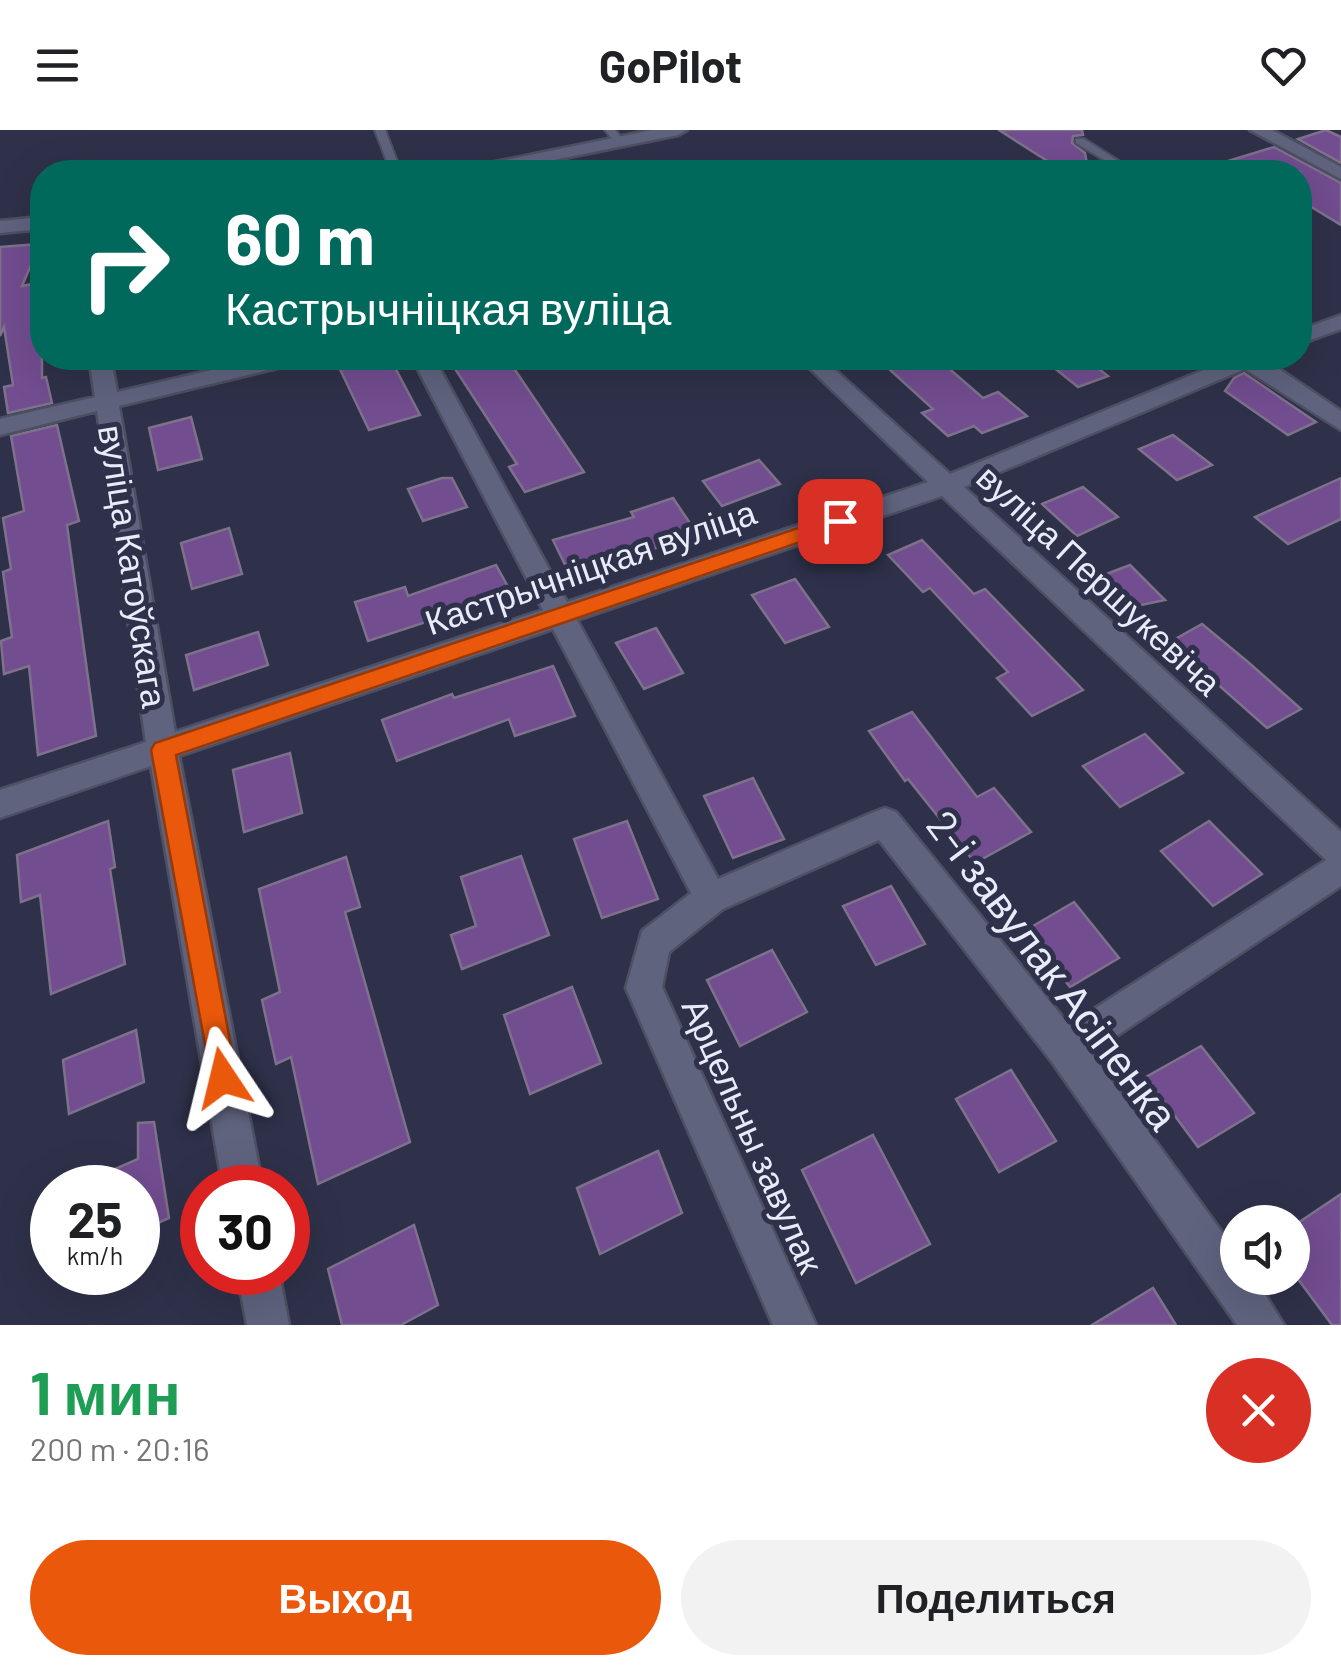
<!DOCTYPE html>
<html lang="ru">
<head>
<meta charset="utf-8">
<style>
	:root { --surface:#fff; --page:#f2f2f2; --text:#202124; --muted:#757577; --accent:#ea580c }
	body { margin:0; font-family:Barlow,sans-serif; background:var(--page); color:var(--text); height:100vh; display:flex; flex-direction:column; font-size:38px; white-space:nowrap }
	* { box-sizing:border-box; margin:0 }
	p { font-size:32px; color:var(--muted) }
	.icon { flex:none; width:55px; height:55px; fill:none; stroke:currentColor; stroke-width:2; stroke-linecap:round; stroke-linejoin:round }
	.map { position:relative; height:1195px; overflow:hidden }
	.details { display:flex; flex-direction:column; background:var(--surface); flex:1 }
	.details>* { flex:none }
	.banner { position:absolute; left:30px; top:30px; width:1282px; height:210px; border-radius:40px; box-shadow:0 10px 40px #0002; background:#00695c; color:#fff; overflow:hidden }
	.buttons { position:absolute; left:1220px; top:1075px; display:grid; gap:20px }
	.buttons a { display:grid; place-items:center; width:90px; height:90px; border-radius:50%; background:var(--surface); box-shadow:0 10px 40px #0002; font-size:50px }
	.speed { position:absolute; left:30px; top:1035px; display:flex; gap:20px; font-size:50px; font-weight:700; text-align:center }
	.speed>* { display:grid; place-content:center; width:130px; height:130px; border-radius:50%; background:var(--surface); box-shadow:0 10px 40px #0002; line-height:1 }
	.speed small { font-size:25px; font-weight:400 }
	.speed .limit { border:15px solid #d22; background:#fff; color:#111 }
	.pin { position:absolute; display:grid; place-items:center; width:85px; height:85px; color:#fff; margin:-42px; border-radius:20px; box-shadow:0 5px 15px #0006 }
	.me { position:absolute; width:110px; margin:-55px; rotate:350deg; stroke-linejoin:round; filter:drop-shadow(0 0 8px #0008) }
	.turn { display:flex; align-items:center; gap:35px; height:210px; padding:0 30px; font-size:45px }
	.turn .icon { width:130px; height:130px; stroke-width:2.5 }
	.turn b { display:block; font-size:70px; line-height:85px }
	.round { display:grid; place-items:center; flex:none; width:105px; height:105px; border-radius:52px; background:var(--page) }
	.overview { display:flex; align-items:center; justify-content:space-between; height:170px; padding:0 30px }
	h1 { font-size:60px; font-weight:700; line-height:75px; color:#1e9e55 }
	.button { display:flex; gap:20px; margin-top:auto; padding:20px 30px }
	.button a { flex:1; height:115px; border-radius:60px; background:var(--accent); color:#fff; font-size:40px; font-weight:700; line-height:115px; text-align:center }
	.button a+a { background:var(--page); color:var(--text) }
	header { display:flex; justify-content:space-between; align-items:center; height:130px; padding:0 30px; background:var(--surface); font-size:45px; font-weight:700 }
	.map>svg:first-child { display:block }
</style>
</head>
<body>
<header><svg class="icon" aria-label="menu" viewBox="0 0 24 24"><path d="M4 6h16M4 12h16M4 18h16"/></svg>GoPilot<svg class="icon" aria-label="heart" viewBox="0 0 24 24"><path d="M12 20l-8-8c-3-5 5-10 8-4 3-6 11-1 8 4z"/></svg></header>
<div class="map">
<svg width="1341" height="1195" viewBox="0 0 1341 1195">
	<rect width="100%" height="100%" fill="#2e3149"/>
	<g fill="#724d90" stroke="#7e718b" stroke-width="2.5">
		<polygon points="999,0 1082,0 1083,5 1073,6 1072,13 1085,23 1087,34 1063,41"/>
		<polygon points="1326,0 1341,7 1341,33 1298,9"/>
		<polygon points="1274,17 1341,53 1341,95 1300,70 1300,42 1253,42 1231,30"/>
		<polygon points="40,114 22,156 42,152 42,248 46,247 52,273 8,283 4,257 13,255 4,197 0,206 0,117"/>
		<polygon points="373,228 390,228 420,285 369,300 339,237"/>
		<polygon points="448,228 507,228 584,342 525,362 509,337 517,334"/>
		<polygon points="877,228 937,228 983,268 998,262 1027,286 982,303 974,296 948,306 922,283 933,279"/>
		<polygon points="1042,228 1085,228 1108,246 1078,257"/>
		<polygon points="1244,243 1316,292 1288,305 1225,261 1234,248"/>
		<polygon points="191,287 202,329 158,340 149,298"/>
		<polygon points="57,295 79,391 67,395 96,606 38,625 29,536 4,544 1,511 12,507 3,442 11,439 3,388 24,381 11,306"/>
		<polygon points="1173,305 1212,335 1177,350 1139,319"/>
		<polygon points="759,330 780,354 722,376 703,351"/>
		<polygon points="442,348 452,348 467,377 423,391 408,359"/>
		<polygon points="1341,348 1341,389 1288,414 1255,387"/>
		<polygon points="1083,357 1118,387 1077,406 1042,374"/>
		<polygon points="673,368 698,405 570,445 553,410 634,387 631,382"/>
		<polygon points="229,398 242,444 192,459 181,413"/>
		<polygon points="922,410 974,464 985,459 1083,560 1032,586 997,548 1008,542 930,458 923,462 888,425"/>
		<polygon points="496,435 512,464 368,511 355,472 405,457 408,466"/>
		<polygon points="1130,435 1165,470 1132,477 1101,446"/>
		<polygon points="795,449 829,497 785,513 752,465"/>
		<polygon points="1202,494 1248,532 1301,579 1267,598 1170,512"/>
		<polygon points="656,498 683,543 644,559 616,513"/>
		<polygon points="258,502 268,535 194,560 186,525"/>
		<polygon points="553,536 575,586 515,606 509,589 397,631 382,590 452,564 454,568"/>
		<polygon points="912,582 977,667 994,658 1031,702 975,733 908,649 905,651 869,601"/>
		<polygon points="1145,604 1183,643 1120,677 1083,636"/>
		<polygon points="290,623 302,683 244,702 233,640"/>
		<polygon points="753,648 784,709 733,728 704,666"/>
		<polygon points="108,691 115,737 110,739 125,834 51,864 40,765 21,772 17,725"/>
		<polygon points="627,691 658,769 602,788 574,709"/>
		<polygon points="1209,691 1262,744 1213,776 1161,721"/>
		<polygon points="521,726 549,805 462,839 451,805 476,796 461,747"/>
		<polygon points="346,727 360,777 345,782 410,1012 318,1054 291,927 276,934 262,870 280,862 259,759"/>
		<polygon points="891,756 925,814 876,835 843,776"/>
		<polygon points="1074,772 1119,828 1070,857 1026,800"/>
		<polygon points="772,820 807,882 740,916 707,850"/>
		<polygon points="572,857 601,933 530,964 504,885"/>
		<polygon points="136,900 144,952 69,984 63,930"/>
		<polygon points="1201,916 1254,983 1198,1017 1146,947"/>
		<polygon points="1011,940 1056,1011 999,1042 956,969"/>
		<polygon points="154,992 169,1088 138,1102 138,1058 72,1058 138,1029 138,993"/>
		<polygon points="873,1005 930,1114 856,1153 802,1040"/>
		<polygon points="658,1021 682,1083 600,1124 577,1058"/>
		<polygon points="1341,1064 1341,1195 1332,1195 1292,1141 1292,1097"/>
		<polygon points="414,1095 438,1175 401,1195 342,1195 328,1139"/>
		<polygon points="1153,1158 1176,1195 1092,1195"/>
	</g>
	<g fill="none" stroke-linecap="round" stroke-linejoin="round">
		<defs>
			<g id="lane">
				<polygon points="375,0 385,0 401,42 391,42"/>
				<polygon points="605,0 615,0 625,12 616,14"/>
				<polygon points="1076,9 1084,9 1136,42 1124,42 1076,13"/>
			</g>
			<g id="street">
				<polygon points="652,0 687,0 678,5 495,42 462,42 471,37"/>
				<polygon points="1250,0 1272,0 1341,37 1341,49"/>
				<polygon points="42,87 42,99 0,103 0,91"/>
				<polygon points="1341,185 1341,199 1300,214 1300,200"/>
				<path d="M89,228h22l6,34 147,-34h37l-3,5 -179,43 56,326 368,-122 -131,-252h22l133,244 361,-120 -129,-124h23l128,116 283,-116h30l78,53v19l-96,-61 -281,118 377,345v54l-250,167 147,201v24h17l29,47h-47l-185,-263 -173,-222 -156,69 -54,43 -7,35 154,338h-43l-147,-337 16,-57 49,-38 -138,-264 -374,127 84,432h-40l-72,-422 -151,52v-28l146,-48 -49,-331 -97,24v-16l95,-22zM942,366l384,364 -257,165 -173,-213 -11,-4 -11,4 -156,67 -141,-259z"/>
				<polygon points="237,1142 279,1142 289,1195 247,1195"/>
			</g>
		</defs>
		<use href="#lane" stroke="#4d4f63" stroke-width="4"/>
		<use href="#street" stroke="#4d4f63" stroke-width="5"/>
		<use href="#lane" fill="#5f637e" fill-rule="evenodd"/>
		<use href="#street" fill="#5f637e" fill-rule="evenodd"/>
	</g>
	<polygon fill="#ea580c" stroke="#983908" stroke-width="2.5" points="840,384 847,386 847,396 176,625 237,948 233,958 223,962 213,958 151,620 155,613"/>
	<g text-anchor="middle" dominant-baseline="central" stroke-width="10" stroke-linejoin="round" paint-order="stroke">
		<g font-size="35" fill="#e8ebfa" stroke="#2e3149">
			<text transform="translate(134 436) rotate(81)">вуліца Катоўскага</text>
			<text transform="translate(590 436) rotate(-19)">Кастрычніцкая вуліца</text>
			<text transform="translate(1100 449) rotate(43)">вуліца Першукевіча</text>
			<text transform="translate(754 1005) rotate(66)">Арцельны завулак</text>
		</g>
		<g font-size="42" fill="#e8ebfa" stroke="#2e3149">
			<text transform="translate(1054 839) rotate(53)">2-і завулак Асіпенка</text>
		</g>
	</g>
</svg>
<div class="buttons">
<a><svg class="icon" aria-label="sound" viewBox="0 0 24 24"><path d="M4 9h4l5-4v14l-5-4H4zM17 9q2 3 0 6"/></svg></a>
</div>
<div class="speed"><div>25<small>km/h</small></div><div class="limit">30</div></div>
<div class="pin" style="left:840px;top:391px;background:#d93025"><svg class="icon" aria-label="arrive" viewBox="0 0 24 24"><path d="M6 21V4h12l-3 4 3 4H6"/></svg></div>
<svg class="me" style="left:223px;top:948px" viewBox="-20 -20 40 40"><path d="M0-17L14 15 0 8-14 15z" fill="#ea580c" stroke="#fff" stroke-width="4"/></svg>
<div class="banner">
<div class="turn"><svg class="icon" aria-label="right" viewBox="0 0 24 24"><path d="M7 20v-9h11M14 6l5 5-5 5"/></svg><div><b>60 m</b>Кастрычніцкая вуліца</div></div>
</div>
</div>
<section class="details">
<div class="overview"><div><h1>1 мин</h1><p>200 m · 20:16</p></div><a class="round" style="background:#d93025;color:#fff"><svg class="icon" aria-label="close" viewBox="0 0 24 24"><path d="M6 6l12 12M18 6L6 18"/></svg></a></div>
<div class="button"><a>Выход</a><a>Поделиться</a></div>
</section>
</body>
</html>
